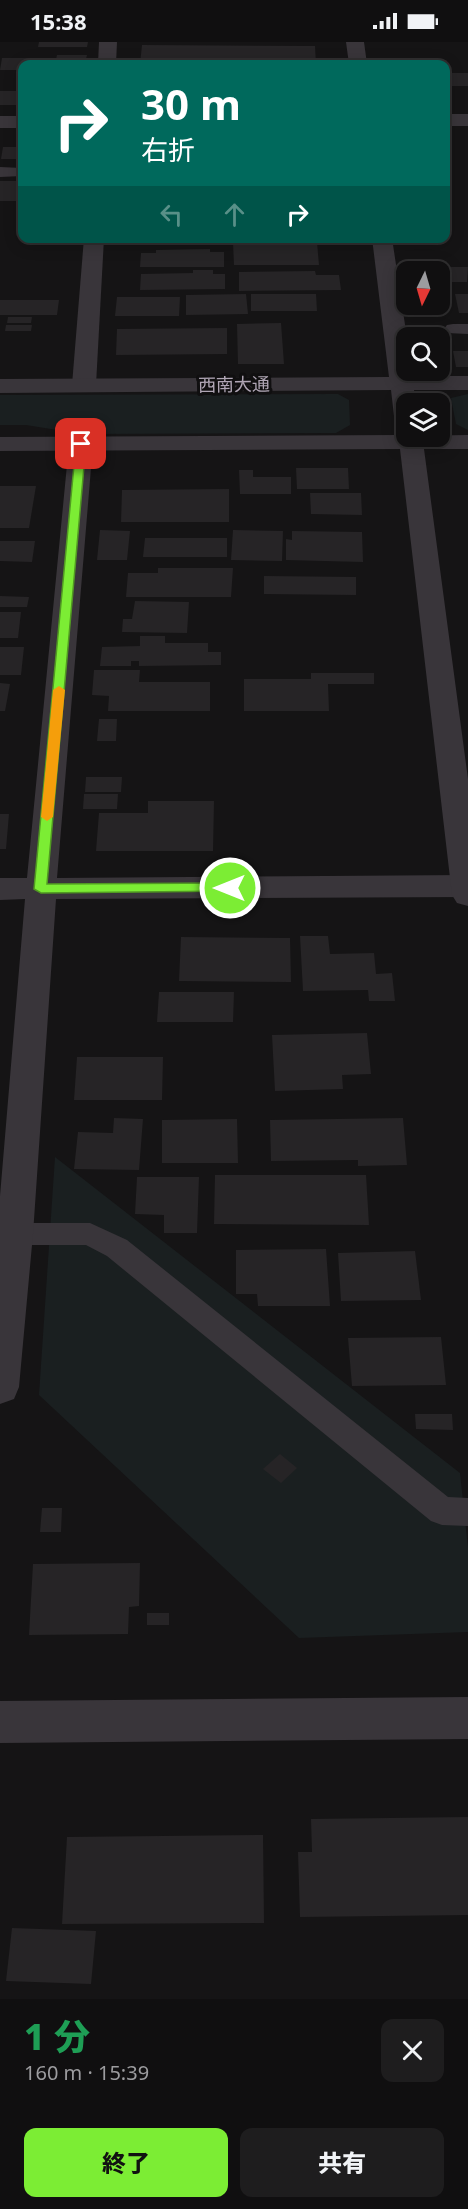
<!DOCTYPE html>
<html lang="ja">
<head>
<meta charset="utf-8">
<style>
	:root { --surface:#100f10; --page:#1e1d1e; --text:#f1f3f6; --muted:#9c9c9f; --line:#302f30; --accent:#7ced34 }
	body { margin:0; font-family:"Noto Sans","Noto Sans JP",sans-serif; background:var(--page); color:var(--text); height:100vh; display:flex; flex-direction:column; font-size:22px; white-space:nowrap }
	* { box-sizing:border-box; margin:0 }
	p { font-size:20px; color:var(--muted) }
	.icon { flex:none; width:33px; height:33px; fill:none; stroke:currentColor; stroke-width:2; stroke-linecap:round; stroke-linejoin:round }
	.map { position:relative; height:1957px; overflow:hidden }
	.drawer { display:flex; flex-direction:column; background:var(--surface); flex:1 }
	.drawer>* { flex:none }
	.top-card { position:absolute; left:18px; top:18px; width:432px; height:183px; border-radius:12px; box-shadow:0 3px 15px #0003,0 0 0 2px var(--line); background:#00695c; color:#fff; overflow:hidden }
	.needle { width:39px; rotate:185deg }
	.tools { position:absolute; left:396px; top:219px; display:grid; gap:12px }
	.tools a { display:grid; place-items:center; width:54px; height:54px; border-radius:12px; background:var(--surface); box-shadow:0 3px 15px #0003,0 0 0 2px var(--line); font-size:30px }
	.pin { position:absolute; display:grid; place-items:center; width:51px; height:51px; color:#fff; margin:-26px; border-radius:12px; box-shadow:0 3px 9px #0006 }
	.me { position:absolute; width:66px; margin:-33px; rotate:270deg; stroke-linejoin:round; filter:drop-shadow(0 0 4px #0008) }
	.turn { display:flex; align-items:center; gap:21px; height:126px; padding:0 24px; font-size:27px }
	.turn .icon { width:78px; height:78px; stroke-width:2.5 }
	.turn b { display:block; font-size:42px; line-height:51px }
	.lanes { display:flex; align-items:center; height:57px; padding:0 24px; background:#0003; justify-content:center; gap:30px; direction:ltr }
	.lanes .off { opacity:.35 }
	.round { display:grid; place-items:center; flex:none; width:63px; height:63px; border-radius:12px; background:var(--page) }
	.summary { display:flex; align-items:center; justify-content:space-between; height:102px; padding:0 24px }
	h1 { font-size:36px; font-weight:800; line-height:45px; color:#1e9e55 }
	.cta { display:flex; gap:12px; margin-top:auto; padding:12px 24px }
	.cta a { flex:1; height:69px; border-radius:12px; background:var(--accent); color:#111; font-size:24px; font-weight:800; line-height:69px; text-align:center }
	.cta a+a { background:var(--page); color:var(--text) }
	.status { display:flex; justify-content:space-between; align-items:center; height:42px; padding:0 30px; background:var(--surface); direction:ltr }
	.status svg { height:16px; fill:currentColor }
	.map>svg:first-child { display:block }
</style>
</head>
<body>
<div class="status"><b>15:38</b><svg viewBox="0 0 49 12"><path d="M0 12V9h3v3zM5 12V6h3v6zM10 12V3h3v9zM15 12V0h3v12zM26 1h20v11H26zM47 4h2v5h-2z"/></svg></div>
<div class="map">
<svg width="468" height="1957" viewBox="0 0 468 1957">
	<rect width="100%" height="100%" fill="#151415"/>
	<g fill="#1a1f20">
		<polygon points="338,352 349,358 350,383 336,391 82,392 26,383 0,383 0,353"/>
		<polygon points="468,352 468,388 456,382 451,356"/>
		<polygon points="55,1115 460,1431 468,1506 468,1590 299,1596 39,1353"/>
	</g>
	<g fill="#262426">
		<polygon points="39,0 88,0 87,5 38,5"/>
		<polygon points="142,3 315,4 316,22 140,22"/>
		<polygon points="57,13 87,13 85,22 55,22"/>
		<polygon points="2,16 50,16 49,22 22,22 22,28 0,28"/>
		<polygon points="448,31 468,31 468,44 451,44"/>
		<rect x="0" y="49" width="22" height="14"/>
		<polygon points="3,105 22,105 22,117 1,117"/>
		<rect x="0" y="139" width="22" height="20"/>
		<polygon points="121,196 203,196 203,201 120,201"/>
		<polygon points="233,200 317,200 319,223 234,223"/>
		<polygon points="210,207 210,210 224,210 224,225 140,225 141,211 156,211 156,208"/>
		<polygon points="437,225 468,225 467,240 440,240"/>
		<polygon points="193,228 213,228 213,232 225,232 225,247 140,248 141,232 193,231"/>
		<polygon points="315,229 316,233 339,233 341,248 239,249 239,230"/>
		<polygon points="246,252 248,272 186,273 186,253"/>
		<polygon points="251,252 316,252 317,269 251,269"/>
		<polygon points="455,252 468,252 468,271 459,271"/>
		<polygon points="117,255 180,255 179,274 115,274"/>
		<polygon points="0,258 59,258 57,273 0,273"/>
		<polygon points="8,275 32,275 31,281 7,281"/>
		<polygon points="281,281 284,322 238,322 237,282"/>
		<polygon points="6,283 32,283 31,289 5,289"/>
		<polygon points="227,286 227,312 116,313 117,287"/>
		<polygon points="453,309 468,309 468,325 456,325"/>
		<polygon points="296,426 348,426 349,447 297,447"/>
		<polygon points="239,428 253,428 253,435 291,435 291,452 240,452"/>
		<polygon points="0,444 36,444 29,486 0,486"/>
		<polygon points="229,447 229,480 121,480 122,448"/>
		<polygon points="310,451 361,451 362,473 311,472"/>
		<polygon points="100,488 130,489 127,518 97,518"/>
		<polygon points="233,488 283,489 282,519 231,518"/>
		<polygon points="292,489 362,490 363,520 286,518 286,497 292,498"/>
		<polygon points="145,496 227,496 227,515 143,515"/>
		<polygon points="0,499 35,499 32,520 0,519"/>
		<polygon points="158,526 233,526 231,555 126,555 128,531 158,531"/>
		<polygon points="264,534 356,535 356,553 264,552"/>
		<polygon points="0,554 29,555 27,565 0,565"/>
		<polygon points="135,559 189,560 187,591 122,590 123,577 132,577"/>
		<polygon points="0,570 21,570 18,596 0,596"/>
		<polygon points="140,594 165,594 165,601 208,601 208,610 221,610 221,623 139,624 139,619 131,619 131,624 100,624 102,605 140,604"/>
		<polygon points="0,605 24,605 21,633 0,633"/>
		<polygon points="94,628 140,628 139,640 210,640 210,669 108,669 109,654 92,653"/>
		<polygon points="311,631 374,631 374,642 328,642 329,669 244,669 244,637 311,637"/>
		<polygon points="0,641 10,642 5,669 0,669"/>
		<polygon points="99,677 117,677 116,699 97,699"/>
		<polygon points="86,735 122,735 121,750 85,750"/>
		<polygon points="84,752 118,752 117,767 83,767"/>
		<polygon points="148,759 214,759 213,809 96,809 99,771 148,771"/>
		<polygon points="0,772 9,772 6,807 0,807"/>
		<polygon points="300,894 328,894 330,912 374,911 376,932 392,931 395,959 369,959 368,948 303,949"/>
		<polygon points="181,895 290,896 291,940 179,939"/>
		<polygon points="159,950 234,950 233,980 157,980"/>
		<polygon points="367,991 371,1032 342,1033 343,1047 275,1049 272,993"/>
		<polygon points="77,1015 163,1015 162,1058 74,1058"/>
		<polygon points="114,1076 143,1077 139,1128 74,1127 78,1090 113,1091"/>
		<polygon points="403,1076 407,1123 358,1124 358,1118 271,1119 270,1078"/>
		<polygon points="237,1077 238,1121 162,1121 162,1078"/>
		<polygon points="215,1133 366,1133 369,1183 214,1182"/>
		<polygon points="137,1135 199,1135 197,1191 164,1191 164,1173 135,1172"/>
		<polygon points="326,1207 330,1264 258,1264 257,1252 236,1252 236,1208"/>
		<polygon points="415,1209 421,1258 341,1259 338,1211"/>
		<polygon points="441,1295 446,1343 352,1344 348,1296"/>
		<polygon points="415,1372 452,1372 453,1388 416,1387"/>
		<polygon points="280,1412 297,1426 281,1441 263,1427"/>
		<polygon points="42,1466 62,1466 61,1490 40,1490"/>
		<polygon points="140,1521 139,1564 129,1565 128,1592 29,1593 33,1522"/>
		<rect x="147" y="1571" width="22" height="12"/>
		<polygon points="468,1775 468,1873 300,1875 298,1810 312,1810 311,1777"/>
		<polygon points="263,1793 264,1881 62,1882 67,1795"/>
		<polygon points="12,1886 96,1889 91,1942 6,1939"/>
	</g>
	<g fill="none" stroke-linecap="round" stroke-linejoin="round">
		<g fill="#39353a" fill-rule="evenodd">
			<polygon points="0,125 22,126 22,134 0,135"/>
			<polygon points="453,282 468,282 468,292 447,291 444,287 447,283"/>
			<polygon points="0,1181 90,1181 127,1198 448,1455 468,1456 468,1484 442,1483 431,1479 107,1214 86,1203 0,1203"/>
		</g>
		<g fill="#39353a" fill-rule="evenodd">
			<polygon points="99,0 117,0 116,22 98,22"/>
			<polygon points="84,196 104,196 96,343 92,348 84,350 76,348 72,343"/>
			<polygon points="81,395 89,397 93,402 57,836 468,833 468,855 56,857 33,1192 19,1345 14,1357 0,1362 0,1154 25,857 0,858 0,836 27,836 69,402 73,397"/>
			<polygon points="468,1655 468,1697 0,1701 0,1659"/>
		</g>
		<g fill="#39353a" fill-rule="evenodd">
			<polygon points="346,0 364,0 367,22 349,22"/>
			<rect x="446" y="72" width="22" height="12"/>
			<rect x="0" y="74" width="22" height="12"/>
			<polygon points="372,196 392,196 407,296 406,328 411,328 412,334 468,334 468,348 414,348 416,362 406,362 406,381 398,379 394,374 391,348 0,351 0,337 389,335"/>
			<polygon points="406,388 406,394 468,393 468,407 424,407 468,737 468,864 457,861 452,853 400,407 0,409 0,395 399,393"/>
		</g>
	</g>
	<polygon fill="#7ced34" stroke="#519a22" stroke-width="1.5" points="81,399 86,402 47,842 230,841 235,842 236,846 235,849 41,851 34,847 76,402"/>
	<polygon fill="#f59e0b" points="59,644 65,648 53,775 47,779 41,775 53,648"/>
	<g text-anchor="middle" dominant-baseline="central" stroke-width="6" stroke-linejoin="round" paint-order="stroke">
		<g font-size="18" fill="#b0a6b5" stroke="#100f10">
			<text transform="translate(234 342) rotate(-1)">西南大通</text>
		</g>
	</g>
</svg>
<div class="tools">
<a><svg class="needle" viewBox="-14 -14 28 28"><path d="M0-13l5 13h-10z" fill="#e53935"/><path d="M0 13l5-13h-10z" fill="#9c9c9f"/></svg></a>
<a><svg class="icon" aria-label="search" viewBox="0 0 24 24"><circle cx="10" cy="10" r="6"/><path d="M15 15l6 6"/></svg></a>
<a><svg class="icon" aria-label="layers" viewBox="0 0 24 24"><path d="M12 4l9 5-9 5-9-5zM3 14l9 5 9-5"/></svg></a>
</div>
<div class="pin" style="left:81px;top:402px;background:#d93025"><svg class="icon" aria-label="arrive" viewBox="0 0 24 24"><path d="M6 21V4h12l-3 4 3 4H6"/></svg></div>
<svg class="me" style="left:230px;top:846px" viewBox="-20 -20 40 40"><circle r="17" fill="#7ced34" stroke="#fff" stroke-width="3"/><path d="M0-11L8 9 0 5-8 9z" fill="#fff"/></svg>
<div class="top-card">
<div class="turn"><svg class="icon" aria-label="right" viewBox="0 0 24 24"><path d="M7 20v-9h11M14 6l5 5-5 5"/></svg><div><b>30 m</b>右折</div></div>
<div class="lanes"><svg class="icon off" aria-label="left" viewBox="0 0 24 24"><path d="M17 20v-9H6M10 6l-5 5 5 5"/></svg><svg class="icon off" aria-label="ahead" viewBox="0 0 24 24"><path d="M12 20V5M6 11l6-6 6 6"/></svg><svg class="icon" aria-label="right" viewBox="0 0 24 24"><path d="M7 20v-9h11M14 6l5 5-5 5"/></svg></div>
</div>
</div>
<section class="drawer">
<div class="summary"><div><h1>1 分</h1><p>160 m · 15:39</p></div><a class="round"><svg class="icon" aria-label="close" viewBox="0 0 24 24"><path d="M6 6l12 12M18 6L6 18"/></svg></a></div>
<div class="cta"><a>終了</a><a>共有</a></div>
</section>
</body>
</html>
